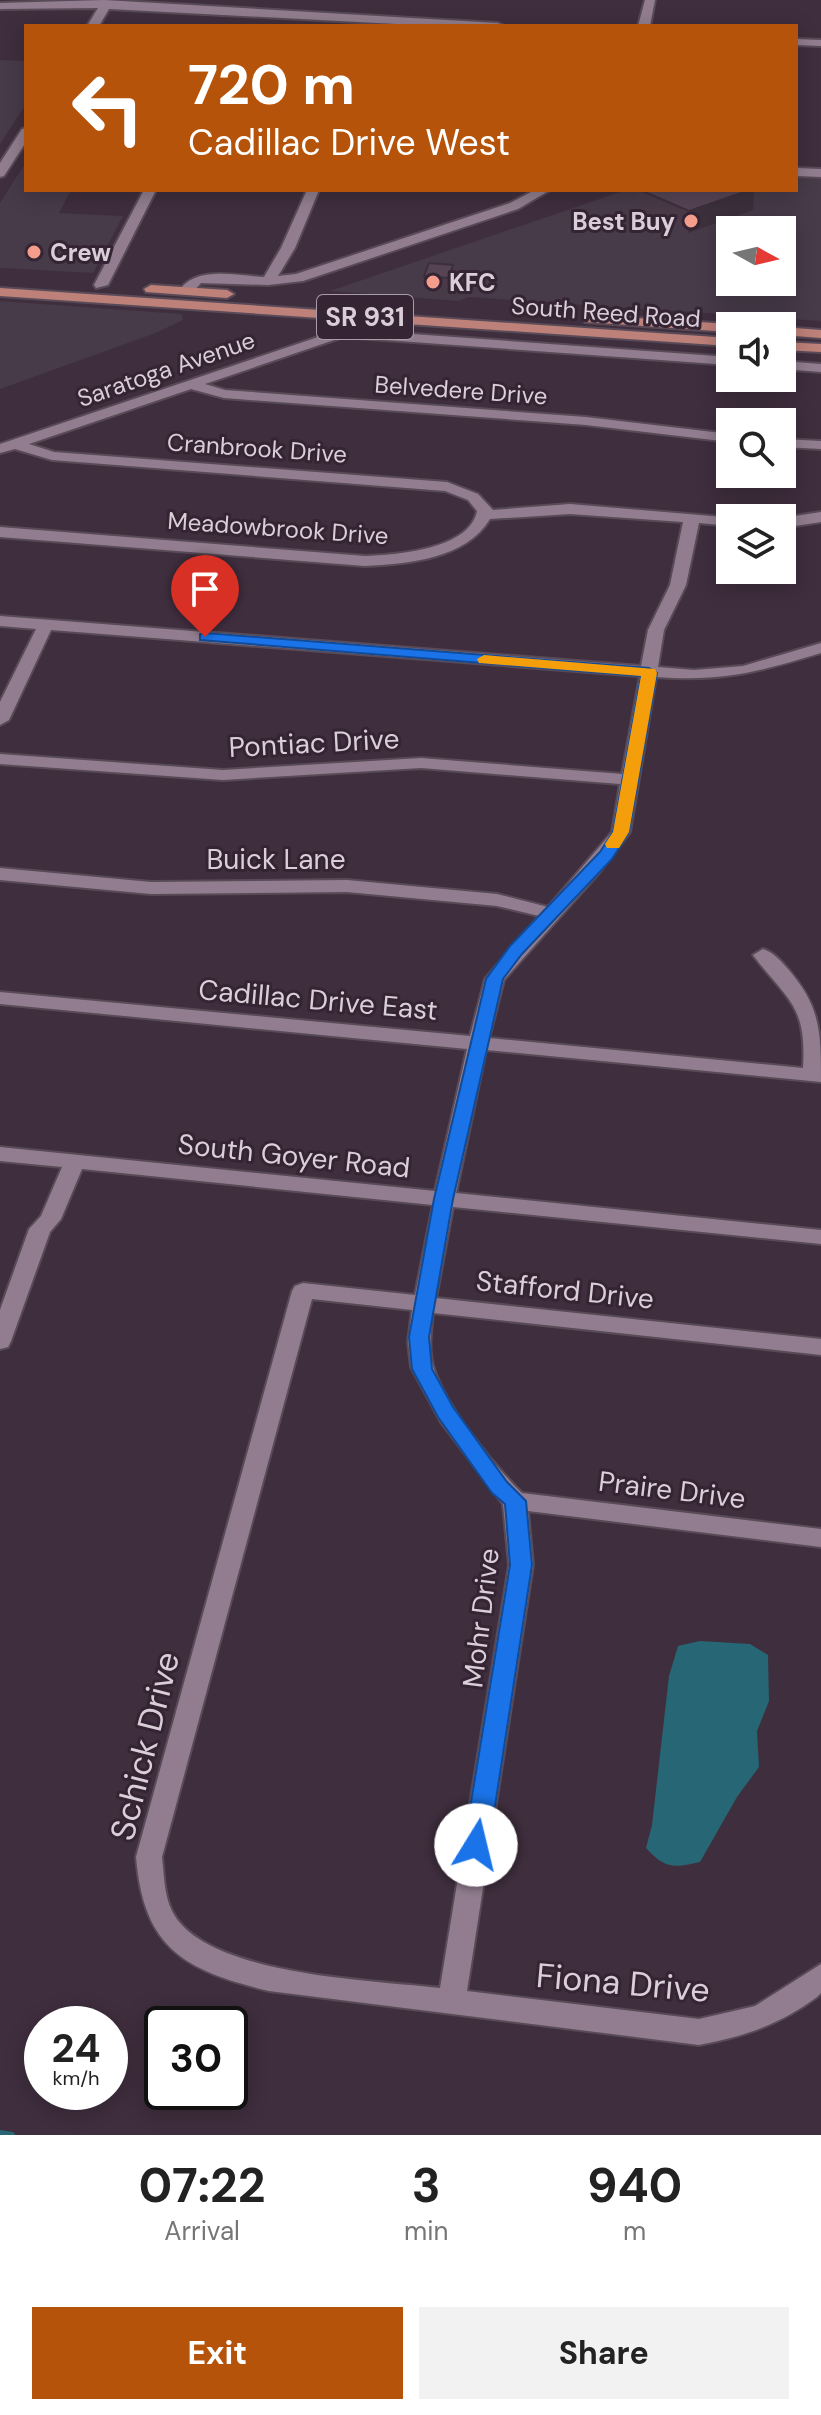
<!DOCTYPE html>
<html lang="en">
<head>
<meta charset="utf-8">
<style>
	:root { --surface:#fff; --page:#f2f2f2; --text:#222; --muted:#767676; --accent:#b45309 }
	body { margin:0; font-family:"DM Sans",sans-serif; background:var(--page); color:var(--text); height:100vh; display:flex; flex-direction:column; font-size:30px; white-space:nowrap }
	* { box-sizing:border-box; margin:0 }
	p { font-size:26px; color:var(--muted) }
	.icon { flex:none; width:44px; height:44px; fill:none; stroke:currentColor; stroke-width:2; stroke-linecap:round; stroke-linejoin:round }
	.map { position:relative; height:2135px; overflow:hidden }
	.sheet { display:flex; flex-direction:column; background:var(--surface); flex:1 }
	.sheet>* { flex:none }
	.banner { position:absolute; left:24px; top:24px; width:774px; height:168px; border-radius:0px; box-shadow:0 4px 20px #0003; background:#b45309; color:#fff; overflow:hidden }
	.needle { width:52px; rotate:98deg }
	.tools { position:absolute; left:716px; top:216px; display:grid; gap:16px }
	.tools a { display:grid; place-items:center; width:80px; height:80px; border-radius:0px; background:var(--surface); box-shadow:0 4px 20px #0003; font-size:40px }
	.speed { position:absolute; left:24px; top:2006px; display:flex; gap:16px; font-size:40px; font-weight:700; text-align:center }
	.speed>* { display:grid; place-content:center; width:104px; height:104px; border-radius:50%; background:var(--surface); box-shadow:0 4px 20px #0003; line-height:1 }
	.speed small { font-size:20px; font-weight:400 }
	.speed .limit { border:4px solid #111; border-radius:12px; background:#fff; color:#111 }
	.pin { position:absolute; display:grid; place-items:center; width:68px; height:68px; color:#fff; margin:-82px -34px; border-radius:50% 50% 50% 0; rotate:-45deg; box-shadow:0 0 8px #0007 }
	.pin .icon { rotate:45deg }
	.me { position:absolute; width:88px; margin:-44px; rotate:9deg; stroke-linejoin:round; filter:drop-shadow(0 0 6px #0008) }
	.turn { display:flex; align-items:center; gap:28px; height:168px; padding:0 32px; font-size:36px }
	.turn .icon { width:104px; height:104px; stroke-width:2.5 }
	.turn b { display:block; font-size:56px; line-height:68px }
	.eta { display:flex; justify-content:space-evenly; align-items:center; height:136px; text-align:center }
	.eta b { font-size:48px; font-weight:700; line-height:56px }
	.cta { display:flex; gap:16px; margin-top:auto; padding:16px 32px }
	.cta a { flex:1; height:92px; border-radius:0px; background:var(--accent); color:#fff; font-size:32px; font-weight:700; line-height:92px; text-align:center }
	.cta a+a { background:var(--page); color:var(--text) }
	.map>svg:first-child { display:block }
</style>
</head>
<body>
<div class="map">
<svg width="821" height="2135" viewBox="0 0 821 2135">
	<rect width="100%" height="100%" fill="#3f2e3e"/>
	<g fill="#473a49" fill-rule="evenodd">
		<polygon points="0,60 26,61 26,104 0,144"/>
		<polygon points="26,162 26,190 71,190 59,213 123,216 93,273 0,268 0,203"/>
		<path d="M796,177l25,2v142l-352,-24 -10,4 -129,-10 296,-101h170zM730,230h52v52h-52z"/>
		<polygon points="0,301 182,314 183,320 153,334 0,389"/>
	</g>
	<path fill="#276674" d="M700,1641l50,3 18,11 1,46 -12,30 2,36 -22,30 -37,65c-27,6 -35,7 -54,-14l6,-23 17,-149 9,-30z"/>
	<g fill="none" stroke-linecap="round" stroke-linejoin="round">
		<polyline stroke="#276674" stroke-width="6" points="0,2133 12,2135"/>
		<defs>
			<g id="minor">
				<polygon points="104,0 498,23 504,26 434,26 109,9 99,26 87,26 98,8 0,9 0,3"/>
				<polygon points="645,0 655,0 650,26 638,26"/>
				<polygon points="796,39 821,40 821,46 796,45"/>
				<polygon points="26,128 26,142 4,176 0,177 0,163 22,129"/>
				<polygon points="796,168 821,169 821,177 796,176"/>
				<polygon points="144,190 156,190 108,285 96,288 94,285"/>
				<path d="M307,190h12l-24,58 -17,28 18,-2 214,-71 25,-13h15l-32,19 -215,72 -35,4 -67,-2 -10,11h-10l-2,-3c17,-26 58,-15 85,-14l17,-29z"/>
				<path d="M342,329l388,28v8l-387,-28 -138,47 20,6 361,27 144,17v8l-144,-17 -362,-27 -33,-9 -162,55 25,8 393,30 31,12 15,16 77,-6 165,14h-5v8l-31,-3 -13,62 -22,45 -6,37 36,3 49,-4 78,-23v10c-63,19 -98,29 -165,24l-26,155 -32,42 -94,106 -15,58 314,30c4,-64 -16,-68 -50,-113l10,-6c10,3 18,12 25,20 33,38 33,64 33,113l-335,-32 -30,143 365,37v14l-368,-37 -17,91 385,41v16l-388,-42c-2,18 -5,38 1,56 13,40 58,94 88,124l299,36v18l-293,-36 5,54 -66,426 232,28 56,-13 66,-42v29l-4,4c-36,27 -74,40 -118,48l-430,-54c-85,-21 -125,-42 -133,-134l156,-566 3,-5 8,-3 112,12 18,-90 -351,-36 -21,50 -11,13 -39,109 -3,6 -8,2v-39l29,-81 12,-13 21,-49 -62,-6v-14l435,44 32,-142 -467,-45v-12l470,44 15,-57 54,-63 -42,-10 -150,-14 -196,2 -151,-14v-12l151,14 196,-2 150,14 51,13 64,-75 8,-48 -199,-16 -198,12 -223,-16v-10l223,16 198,-12 201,16 18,-98 -589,-46 -42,90 -9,5v-23l36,-73 -36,-3v-10l641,50 7,-36 22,-45 13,-63 -113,-8 -80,5c-24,40 -83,45 -125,47l-365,-29v-10l365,29c32,-1 105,-7 112,-45l-9,-11 -23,-9 -393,-31 -37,-11 -15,4v-9zM312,1299l100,11 -4,32 3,25 30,55 62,82 6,61 -69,423c-65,-8 -236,-12 -268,-77 -8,-16 -8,-37 -10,-54z"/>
				<polygon points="782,361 821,364 821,372 782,369"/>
				<polygon points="782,439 821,441 821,449 782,447"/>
				<polygon points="821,512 821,522 782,528 782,518"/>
			</g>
			<g id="major">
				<polygon points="151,285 227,290 234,294 227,298 146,292 144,289"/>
				<polygon points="0,288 730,338 730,346 0,296"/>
				<polygon points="590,315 730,324 735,326 730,326 730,332 585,322 583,319"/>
				<polygon points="782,327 821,330 821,338 782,335"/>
				<polygon points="782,342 821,344 821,352 782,350"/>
			</g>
		</defs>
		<use href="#minor" stroke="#584a57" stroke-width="4"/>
		<use href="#major" stroke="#584a57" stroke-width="4"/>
		<use href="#minor" fill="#917d8f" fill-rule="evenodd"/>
		<use href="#major" fill="#bd8179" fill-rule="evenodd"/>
	</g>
	<g fill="#4a3a49">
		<polygon points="636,190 754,190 753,210 688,233 635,209"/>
		<polygon points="453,265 453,276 448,289 424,287 424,276"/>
	</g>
	<g fill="#3c303c">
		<polygon points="750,190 754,190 753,210 688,233 689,211"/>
		<polygon points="453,265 453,276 448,289 448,278"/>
	</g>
	<g fill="#564455" stroke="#3c303c" stroke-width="2">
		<polygon points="640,190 750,190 689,211"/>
		<polygon points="429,263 453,265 448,278 424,276"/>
	</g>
	<polygon fill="#1a73e8" stroke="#114b97" stroke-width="2" points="205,633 649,668 657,673 629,832 612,859 522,954 503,979 453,1199 429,1337 432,1369 453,1407 507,1482 526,1501 532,1565 489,1845 485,1853 476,1856 468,1853 464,1845 510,1565 505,1504 492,1493 438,1417 412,1369 409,1337 434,1199 486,979 510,946 600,852 613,832 641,676 200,640 200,634"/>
	<polygon fill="#f59e0b" points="484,655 655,669 657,673 629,832 619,848 607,848 605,844 613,832 641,676 479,663 477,659"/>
	<g fill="#f59d8d" stroke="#352434" stroke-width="3">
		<circle cx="691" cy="221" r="8"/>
		<circle cx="34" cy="252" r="8"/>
		<circle cx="433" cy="282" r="8"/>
	</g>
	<g text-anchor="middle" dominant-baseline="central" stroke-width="6" stroke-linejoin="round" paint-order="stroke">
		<g font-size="24" font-weight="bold" fill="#dacfd9" stroke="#352434" text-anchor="start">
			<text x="675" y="221" text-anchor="end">Best Buy</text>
			<text x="50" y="252">Crew</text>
			<text x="449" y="282">KFC</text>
		</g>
		<g font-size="24" fill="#dacfd9" stroke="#352434">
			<text transform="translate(606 312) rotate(4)">South Reed Road</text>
			<text transform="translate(166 369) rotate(-19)">Saratoga Avenue</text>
			<text transform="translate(461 390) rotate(4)">Belvedere Drive</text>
			<text transform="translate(257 448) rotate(4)">Cranbrook Drive</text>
			<text transform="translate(278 528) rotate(4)">Meadowbrook Drive</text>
		</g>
		<rect fill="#352434" stroke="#a89ca8" stroke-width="2" x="317" y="295" width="96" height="44" rx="6"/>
		<g font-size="26" font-weight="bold" fill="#dacfd9">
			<text x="365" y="317">SR 931</text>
		</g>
		<g font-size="28" fill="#dacfd9" stroke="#352434">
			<text transform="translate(314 743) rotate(-3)">Pontiac Drive</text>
			<text x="276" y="859">Buick Lane</text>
			<text transform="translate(318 1000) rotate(5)">Cadillac Drive East</text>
			<text transform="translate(294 1156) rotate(6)">South Goyer Road</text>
			<text transform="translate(565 1290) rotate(6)">Stafford Drive</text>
			<text transform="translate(672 1490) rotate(7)">Praire Drive</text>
			<text transform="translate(481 1618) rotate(-83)">Mohr Drive</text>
		</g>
		<g font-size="34" fill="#dacfd9" stroke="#352434">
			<text transform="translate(145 1746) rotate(-76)">Schick Drive</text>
			<text transform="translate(623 1983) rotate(5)">Fiona Drive</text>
		</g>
	</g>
</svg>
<div class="tools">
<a><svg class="needle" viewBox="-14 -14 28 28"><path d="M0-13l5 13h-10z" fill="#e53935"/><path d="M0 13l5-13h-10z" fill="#767676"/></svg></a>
<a><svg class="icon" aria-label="sound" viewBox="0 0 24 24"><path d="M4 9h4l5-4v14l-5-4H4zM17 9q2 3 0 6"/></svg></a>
<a><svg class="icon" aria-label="search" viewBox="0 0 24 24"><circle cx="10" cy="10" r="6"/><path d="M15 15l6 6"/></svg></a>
<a><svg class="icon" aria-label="layers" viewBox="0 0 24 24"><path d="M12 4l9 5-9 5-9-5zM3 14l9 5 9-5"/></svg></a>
</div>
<div class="speed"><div>24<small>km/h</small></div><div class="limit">30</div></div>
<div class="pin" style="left:205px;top:637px;background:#d93025"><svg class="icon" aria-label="arrive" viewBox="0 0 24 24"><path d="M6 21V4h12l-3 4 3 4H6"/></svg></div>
<svg class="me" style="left:476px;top:1845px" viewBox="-20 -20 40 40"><circle r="19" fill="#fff"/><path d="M0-13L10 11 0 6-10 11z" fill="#1a73e8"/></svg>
<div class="banner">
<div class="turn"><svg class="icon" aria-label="left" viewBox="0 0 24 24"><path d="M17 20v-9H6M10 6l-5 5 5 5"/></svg><div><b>720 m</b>Cadillac Drive West</div></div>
</div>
</div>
<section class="sheet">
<div class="eta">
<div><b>07:22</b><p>Arrival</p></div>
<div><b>3</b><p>min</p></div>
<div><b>940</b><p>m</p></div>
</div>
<div class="cta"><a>Exit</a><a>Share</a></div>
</section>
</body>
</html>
